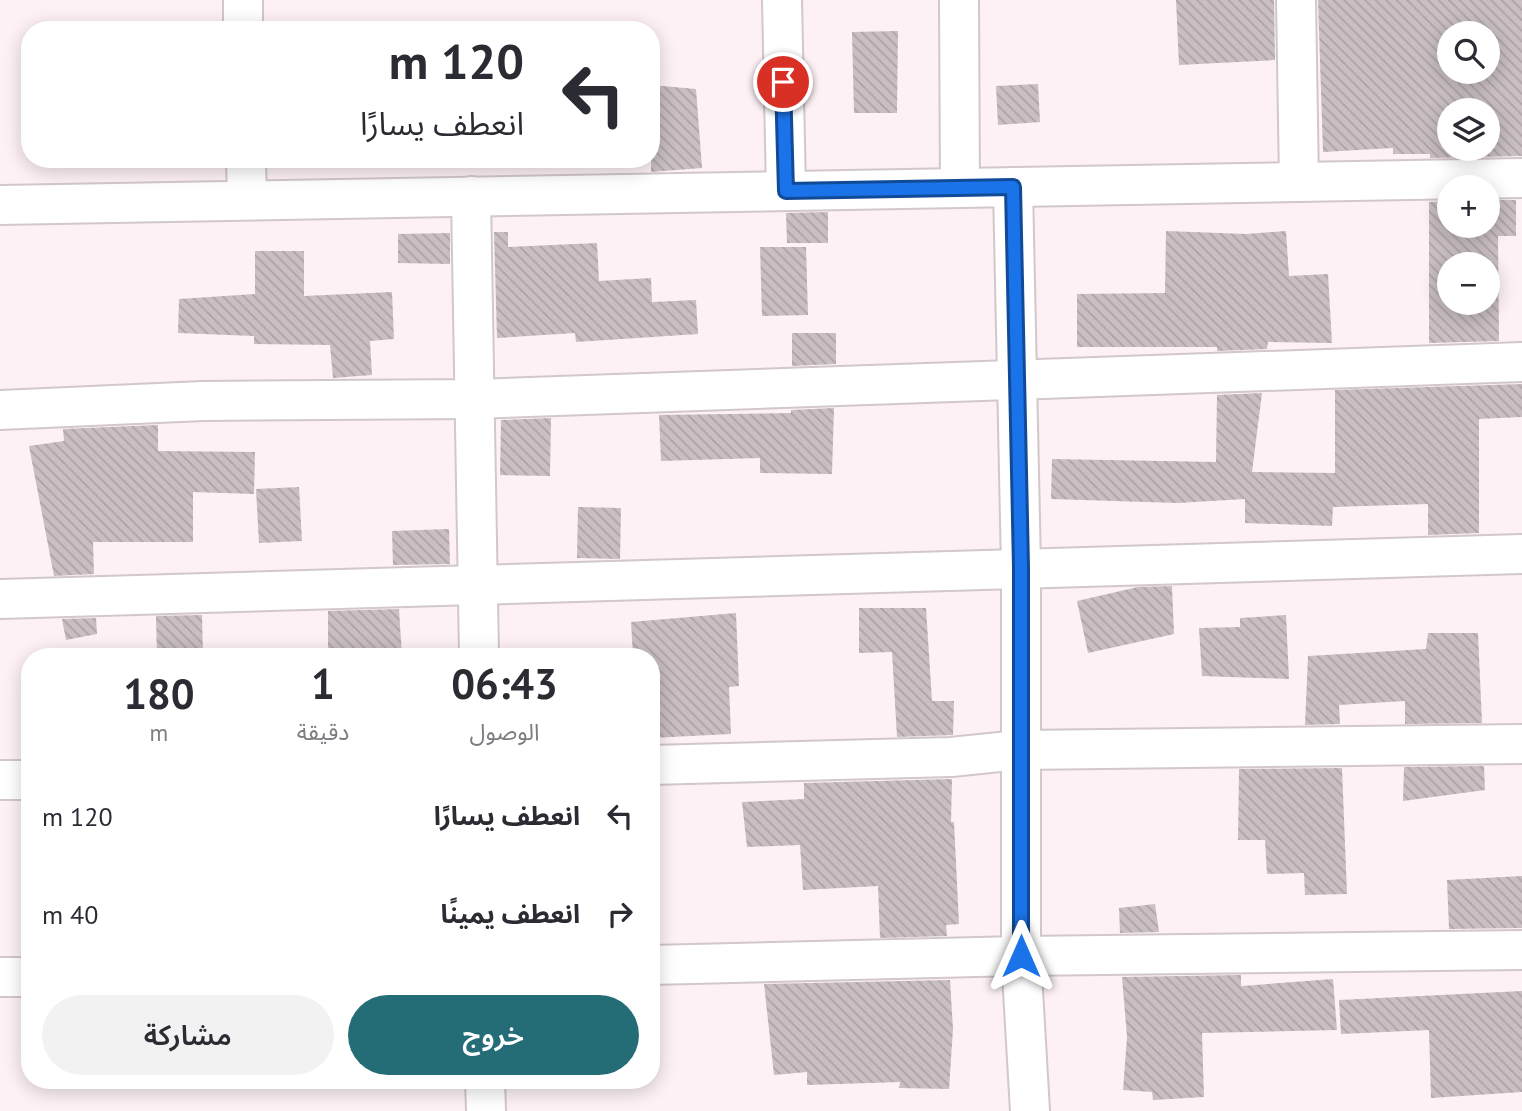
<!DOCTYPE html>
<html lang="ar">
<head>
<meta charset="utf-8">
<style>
	:root { --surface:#fff; --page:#f2f2f3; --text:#2b2b33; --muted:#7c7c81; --accent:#246d77 }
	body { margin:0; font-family:"PT Sans","Noto Sans Arabic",sans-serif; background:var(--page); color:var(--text); direction:rtl; height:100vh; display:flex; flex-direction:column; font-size:26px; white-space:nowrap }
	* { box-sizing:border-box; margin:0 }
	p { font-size:23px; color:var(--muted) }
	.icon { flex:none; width:38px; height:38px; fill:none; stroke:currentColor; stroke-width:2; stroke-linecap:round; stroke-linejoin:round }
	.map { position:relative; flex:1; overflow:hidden; direction:ltr }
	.sheet { position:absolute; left:21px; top:648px; width:639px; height:441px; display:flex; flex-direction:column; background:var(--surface); border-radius:28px; box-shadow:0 4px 18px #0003; direction:rtl }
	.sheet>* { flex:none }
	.hud { position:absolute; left:21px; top:21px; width:639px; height:147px; border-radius:28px; box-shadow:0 4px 18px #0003; direction:rtl; background:#fff; color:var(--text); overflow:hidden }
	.buttons { position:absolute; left:1437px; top:21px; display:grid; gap:14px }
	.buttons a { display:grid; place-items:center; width:63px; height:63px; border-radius:50%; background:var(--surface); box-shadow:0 4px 18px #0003; font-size:35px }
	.pin { position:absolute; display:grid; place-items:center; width:60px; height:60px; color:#fff; margin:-30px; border:4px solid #fff; border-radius:50%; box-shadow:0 2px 7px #0007 }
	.me { position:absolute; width:77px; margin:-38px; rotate:0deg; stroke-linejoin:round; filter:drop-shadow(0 0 5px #0008) }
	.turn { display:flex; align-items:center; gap:24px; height:147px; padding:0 21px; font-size:32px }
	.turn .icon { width:91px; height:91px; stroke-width:2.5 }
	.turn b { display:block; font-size:49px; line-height:60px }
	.eta { display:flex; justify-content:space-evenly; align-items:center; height:119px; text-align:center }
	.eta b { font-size:42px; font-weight:600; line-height:49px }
	.primary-button { display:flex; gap:14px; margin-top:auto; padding:14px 21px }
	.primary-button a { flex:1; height:80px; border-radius:42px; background:var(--accent); color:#fff; font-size:28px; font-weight:600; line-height:80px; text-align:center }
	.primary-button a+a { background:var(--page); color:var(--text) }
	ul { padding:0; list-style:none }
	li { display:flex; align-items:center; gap:21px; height:98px; padding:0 21px }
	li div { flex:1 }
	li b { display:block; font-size:26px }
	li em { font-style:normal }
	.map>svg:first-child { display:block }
</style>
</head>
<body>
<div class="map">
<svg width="1522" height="1111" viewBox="0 0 1522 1111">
	<defs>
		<pattern id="building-back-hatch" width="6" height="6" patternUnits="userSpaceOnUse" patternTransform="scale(1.75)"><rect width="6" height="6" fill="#c9bec1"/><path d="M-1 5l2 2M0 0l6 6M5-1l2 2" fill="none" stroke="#aca3a6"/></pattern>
	</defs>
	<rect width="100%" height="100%" fill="#fdf1f5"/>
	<g fill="url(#building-back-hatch)" fill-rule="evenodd">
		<polygon points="1176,0 1274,0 1275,60 1179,65"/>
		<path d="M1318,0h204v156l-92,2v-4h-37v-6l-70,4zM1449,33h39v39h-39zM1449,110h39v39h-39z"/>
		<polygon points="898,31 897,113 854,113 852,32"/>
		<polygon points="1038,84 1040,122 998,125 996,86"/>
		<polygon points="651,85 696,89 702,168 651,172"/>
		<path d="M1488,200h28v36h-18l1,105 -70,2v-141l20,-1v25h39zM1449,264h39v39h-39z"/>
		<polygon points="828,212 828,243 787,243 786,213"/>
		<polygon points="1166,231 1246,234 1286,231 1289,276 1328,274 1332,343 1268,342 1267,349 1217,351 1217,347 1077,347 1077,294 1165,293"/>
		<polygon points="494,232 508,232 508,247 597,243 599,281 651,278 652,302 696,300 698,334 576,342 575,333 497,338"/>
		<polygon points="450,233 450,264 398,263 398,234"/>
		<polygon points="760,247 806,247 808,315 762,316"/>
		<polygon points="255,251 304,251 304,296 392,292 394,339 370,341 372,375 333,378 330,345 254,344 254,336 178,333 179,299 255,294"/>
		<polygon points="792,333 836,333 836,364 792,366"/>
		<polygon points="1522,384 1522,417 1479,419 1479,533 1428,535 1428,504 1333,507 1332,526 1245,523 1245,499 1178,503 1051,499 1052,459 1216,462 1217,395 1262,393 1252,472 1335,473 1335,390"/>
		<polygon points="834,408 832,474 760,473 760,458 661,461 659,415 791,413 791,410"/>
		<polygon points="551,418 550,476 500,475 501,420"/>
		<polygon points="158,425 158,451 255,452 254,494 193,492 193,542 93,542 94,574 54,576 29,446 64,441 63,429"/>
		<polygon points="299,487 302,541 259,543 256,489"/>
		<polygon points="578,507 621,508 620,559 577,558"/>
		<polygon points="449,529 450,564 393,565 392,531"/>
		<polygon points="1172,586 1174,634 1088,653 1077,601 1138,587"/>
		<polygon points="859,608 926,608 932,701 954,701 953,735 897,737 892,652 859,653"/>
		<polygon points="399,609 402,656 328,656 328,611"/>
		<polygon points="736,613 739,686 729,687 731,734 651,738 651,656 633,656 631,622"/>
		<polygon points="202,615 203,656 157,656 156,616"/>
		<polygon points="1286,615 1289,679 1202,676 1199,628 1240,627 1240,618"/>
		<polygon points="96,618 97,634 66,640 62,619"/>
		<polygon points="1428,633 1478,633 1482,723 1405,724 1405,701 1339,705 1340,724 1305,725 1308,656 1426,649"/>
		<polygon points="1484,766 1485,790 1403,801 1404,767"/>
		<polygon points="1342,768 1347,894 1305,895 1304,873 1267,874 1265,840 1238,840 1239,769"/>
		<polygon points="952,779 951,822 954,822 959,924 946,925 947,936 880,938 878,886 803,890 800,845 747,847 742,802 804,799 804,783"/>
		<polygon points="1522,876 1522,928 1449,929 1447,880"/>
		<polygon points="1155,904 1159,932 1120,933 1119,908"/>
		<polygon points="1241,975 1241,986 1333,979 1337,1030 1202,1033 1204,1097 1153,1100 1152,1092 1123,1090 1127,1037 1122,977"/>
		<polygon points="950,980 953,1029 949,1089 899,1088 900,1082 807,1085 807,1072 774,1075 764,984"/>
		<polygon points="1522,991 1522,1092 1431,1098 1429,1030 1341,1034 1339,1000"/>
	</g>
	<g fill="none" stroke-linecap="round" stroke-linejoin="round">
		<defs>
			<g id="street">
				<polyline points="243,0 243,30"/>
				<polyline points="782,0 786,191"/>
				<polyline points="959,0 960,188"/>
				<polyline points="1296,0 1299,182"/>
				<polyline points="246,159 247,200"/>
				<polyline points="1013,187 1021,567 1021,956 1030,1111"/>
				<polyline points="471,196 479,656"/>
				<polyline points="0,205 1522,178"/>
				<polyline points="0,410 203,401 474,399 1522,362"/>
				<polyline points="0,599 1522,554"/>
				<polyline points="651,765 951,757 1020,750 1522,744"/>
				<polyline points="0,780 30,780"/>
				<polyline points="651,965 1021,956 1522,950"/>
				<polyline points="0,977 30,977"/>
				<polyline points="485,1080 486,1111"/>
			</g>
		</defs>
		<use href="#street" stroke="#d2c7ca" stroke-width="42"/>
		<use href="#street" stroke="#fff" stroke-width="38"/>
	</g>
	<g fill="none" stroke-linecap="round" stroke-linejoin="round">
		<defs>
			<polyline id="route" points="783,82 786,191 1013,187 1021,567 1021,956"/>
		</defs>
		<use href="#route" stroke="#114b97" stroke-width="18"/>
		<use href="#route" stroke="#1a73e8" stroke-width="12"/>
	</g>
</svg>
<div class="buttons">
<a><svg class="icon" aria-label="search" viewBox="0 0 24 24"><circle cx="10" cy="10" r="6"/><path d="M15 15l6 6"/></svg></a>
<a><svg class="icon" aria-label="layers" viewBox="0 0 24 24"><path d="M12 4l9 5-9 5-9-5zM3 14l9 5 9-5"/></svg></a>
<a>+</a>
<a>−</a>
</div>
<div class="pin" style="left:783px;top:82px;background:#d93025"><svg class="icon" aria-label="arrive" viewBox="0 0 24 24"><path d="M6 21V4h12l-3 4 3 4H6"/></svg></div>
<svg class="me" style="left:1021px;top:956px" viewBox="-20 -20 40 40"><path d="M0-17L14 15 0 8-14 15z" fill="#1a73e8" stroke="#fff" stroke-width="4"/></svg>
<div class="hud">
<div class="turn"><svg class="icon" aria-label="left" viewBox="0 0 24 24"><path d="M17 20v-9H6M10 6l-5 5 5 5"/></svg><div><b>120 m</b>انعطف يسارًا</div></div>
</div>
<section class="sheet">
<div class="eta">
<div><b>06:43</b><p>الوصول</p></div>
<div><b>1</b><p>دقيقة</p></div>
<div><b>180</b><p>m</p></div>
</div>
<ul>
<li><svg class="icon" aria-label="left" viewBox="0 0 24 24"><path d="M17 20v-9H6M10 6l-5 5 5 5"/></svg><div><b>انعطف يسارًا</b></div><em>120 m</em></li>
<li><svg class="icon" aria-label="right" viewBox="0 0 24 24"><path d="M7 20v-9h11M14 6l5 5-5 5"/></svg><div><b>انعطف يمينًا</b></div><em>40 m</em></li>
</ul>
<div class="primary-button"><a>خروج</a><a>مشاركة</a></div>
</section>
</div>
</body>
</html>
